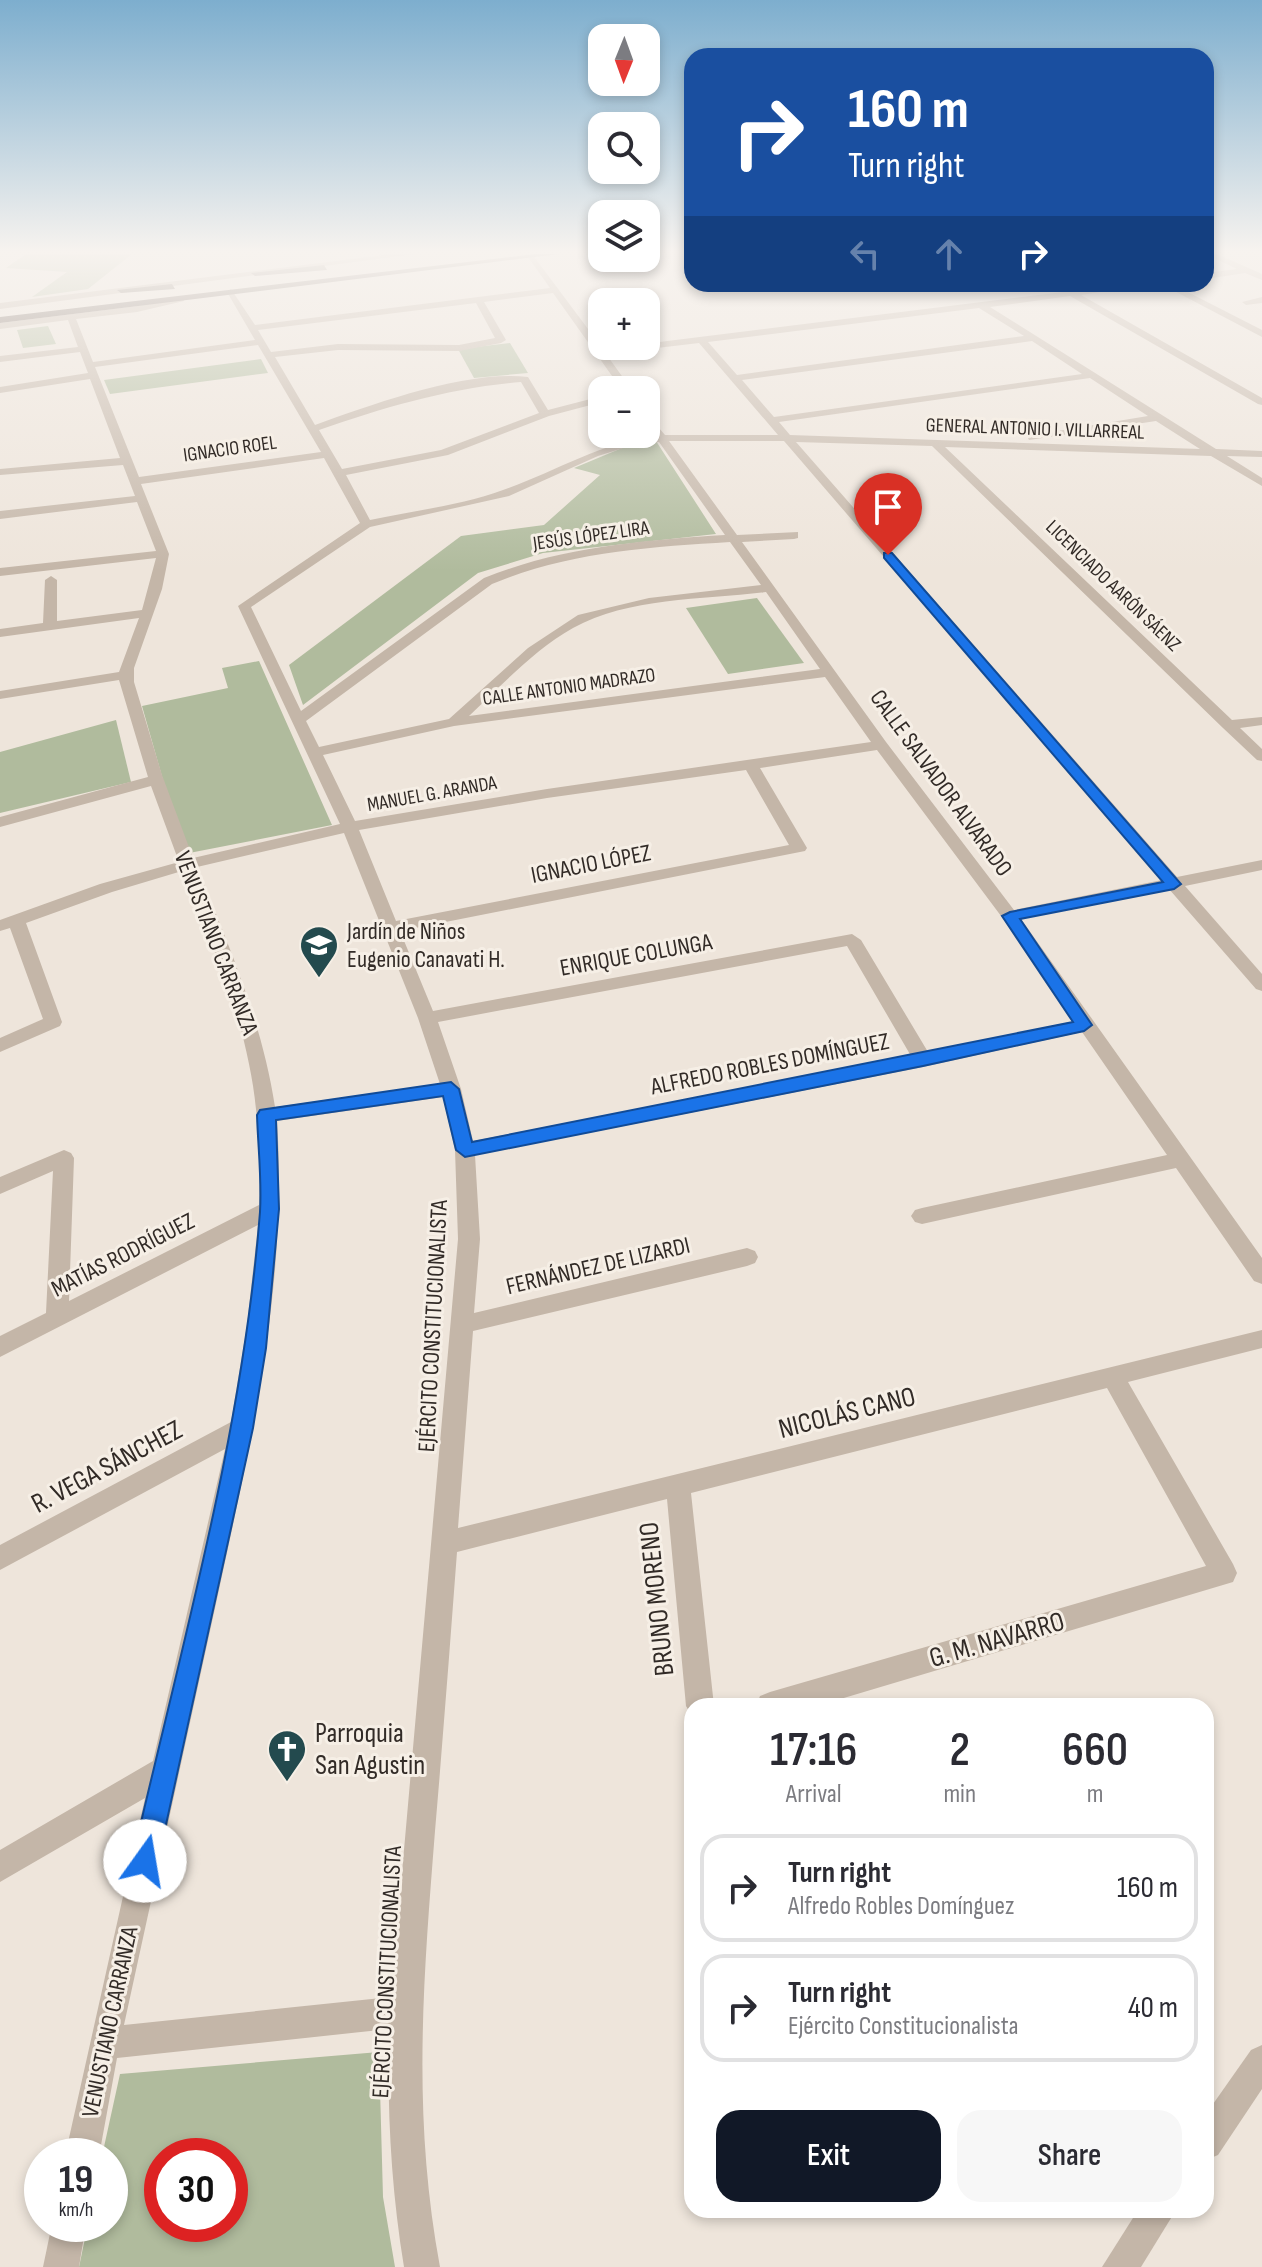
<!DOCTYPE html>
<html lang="en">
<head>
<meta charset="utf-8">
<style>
	:root { --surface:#fff; --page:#f7f7f7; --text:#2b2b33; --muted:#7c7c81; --line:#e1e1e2; --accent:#111827 }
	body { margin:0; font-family:"Sofia Sans Condensed",sans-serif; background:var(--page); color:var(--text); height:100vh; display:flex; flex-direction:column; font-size:30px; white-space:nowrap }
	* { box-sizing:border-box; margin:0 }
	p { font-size:26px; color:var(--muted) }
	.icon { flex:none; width:44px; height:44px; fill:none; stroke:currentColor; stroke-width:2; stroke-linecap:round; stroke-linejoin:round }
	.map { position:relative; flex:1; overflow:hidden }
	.sheet { position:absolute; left:684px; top:1698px; width:530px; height:520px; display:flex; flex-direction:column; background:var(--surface); border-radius:24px; box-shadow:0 4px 12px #0003 }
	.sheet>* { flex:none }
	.guide { position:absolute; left:684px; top:48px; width:530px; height:244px; border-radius:24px; box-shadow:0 4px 12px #0003; background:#1a4fa0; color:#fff; overflow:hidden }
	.needle { width:52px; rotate:181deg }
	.tools { position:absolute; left:588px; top:24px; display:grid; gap:16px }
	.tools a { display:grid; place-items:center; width:72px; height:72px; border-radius:16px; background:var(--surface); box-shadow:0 4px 12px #0003; font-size:40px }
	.speed { position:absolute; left:24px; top:2138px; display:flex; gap:16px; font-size:40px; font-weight:700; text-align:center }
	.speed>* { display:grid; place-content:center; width:104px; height:104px; border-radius:50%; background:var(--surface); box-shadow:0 4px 12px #0003; line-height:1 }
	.speed small { font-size:20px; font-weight:400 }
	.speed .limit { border:12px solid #d22; background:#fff; color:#111 }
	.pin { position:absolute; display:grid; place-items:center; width:68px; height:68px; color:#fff; margin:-82px -34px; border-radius:50% 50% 50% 0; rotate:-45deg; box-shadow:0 0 8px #0007 }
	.pin .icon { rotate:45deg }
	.me { position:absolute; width:88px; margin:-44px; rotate:13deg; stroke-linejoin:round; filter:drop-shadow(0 0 6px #0008) }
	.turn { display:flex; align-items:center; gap:28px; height:168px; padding:0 32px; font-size:36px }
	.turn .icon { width:104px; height:104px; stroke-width:2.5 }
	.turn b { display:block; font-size:56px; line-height:68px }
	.lanes { display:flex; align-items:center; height:76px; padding:0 32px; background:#0003; justify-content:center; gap:40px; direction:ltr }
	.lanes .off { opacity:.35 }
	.eta { display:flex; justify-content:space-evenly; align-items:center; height:136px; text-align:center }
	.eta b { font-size:48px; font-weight:600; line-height:56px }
	.primary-button { display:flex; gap:16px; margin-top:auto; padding:16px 32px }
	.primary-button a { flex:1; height:92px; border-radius:24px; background:var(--accent); color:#fff; font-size:32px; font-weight:600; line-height:92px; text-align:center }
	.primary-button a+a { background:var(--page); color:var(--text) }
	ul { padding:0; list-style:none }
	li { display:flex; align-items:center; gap:24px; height:108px; margin:0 16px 12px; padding:0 16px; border:4px solid var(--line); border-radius:24px }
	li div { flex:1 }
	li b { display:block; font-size:30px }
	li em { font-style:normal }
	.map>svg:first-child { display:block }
</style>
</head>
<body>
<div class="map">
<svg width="1262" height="2267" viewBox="0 0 1262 2267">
	<rect width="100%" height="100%" fill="#eee5db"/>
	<g fill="#b0bb9d" fill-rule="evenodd">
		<polygon points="26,254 132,254 88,289 32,297 67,272 6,268"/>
		<polygon points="48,326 56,344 23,348 17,330"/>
		<polygon points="510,343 528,373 474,378 458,349"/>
		<polygon points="261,359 268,373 110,394 104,380"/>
		<polygon points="656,441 716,534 543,553 478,573 303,705 289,665 461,536 544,525 600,475 574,468 622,448"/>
		<polygon points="757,598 804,663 728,674 686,608"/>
		<polygon points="259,661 332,825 184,854 142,706 228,688 222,668"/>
		<polygon points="116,720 131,782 0,813 0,752"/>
		<path d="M379,2052l4,145 12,70h-316l9,-43h22v-68h-8l18,-82zM230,2156v68h-68v-68z"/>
	</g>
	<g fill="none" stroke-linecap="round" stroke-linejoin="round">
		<g fill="#c4b6a8" fill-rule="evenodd">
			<polygon points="392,254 415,254 0,309 0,303"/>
			<path d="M532,254l71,95 525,-65h25l-72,11 181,103v7l-4,-1 -188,-108 -80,11 226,142 46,2v6l-35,-1 35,22v8l-51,-30 -266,-9 287,273 30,-3v8l-22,3 22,21v12l-5,-1 -34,-32 -291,-282 -136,-4 381,435 85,-17v10l-77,16 77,88v17l-6,-2 -87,-100 -148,30 241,339v26l-8,-3 -78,-113 -254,56 -7,-2 -4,-6 4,-6 7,-2 245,-53 -85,-123 -159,35 -448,88 5,84 -6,74 273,-65 8,3 3,6 -3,6 -8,3 -274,65 -15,197 804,-198v18l-134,34 105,182 4,9 -4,9 -416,124h-61l4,-10 10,-4 436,-126 -99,-178 -416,105 23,213h-22v10l-6,-10 -19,-207 -210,53c-7,93 -14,186 -22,279 -12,152 -23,284 5,436h-36c-13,-80 -17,-157 -15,-238l-272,29 -18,98h-34l80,-358 -145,84v-32l153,-89 72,-312 -225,121v-25l231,-123 16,-97 11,-100 -258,132v-21l46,-23 7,-142 -53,23v-17l64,-27 7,3 3,5 -5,143 190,-96c1,-47 0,-94 -10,-141 -13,-67 -42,-130 -67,-193l-70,21 -86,31 36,99 -2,4 -60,26v-14l43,-19 -33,-91 -10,3v-11l100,-36 79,-22 -28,-76 -151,41v-10l148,-40 -29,-97 -119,19v-8l119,-19 20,-54 -139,19v-8l43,-6 2,-43 6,-4 6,4v41l85,-11 14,-52 -156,18v-8l156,-17 -19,-49 -137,17v-8l135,-15 -12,-31 -123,10v-6l120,-11 -30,-79 -90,14v-6l88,-14 -8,-21 -80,10v-6l78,-9 -10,-27 -68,9v-6l137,-17 47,-9v4l-47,11 -61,7 17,43 162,-22 -28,-48 4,-3 24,36 295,-37 -22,-31zM553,293l69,97h10l-26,-36 93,-11 79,92h-113l-19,-22v10l9,13c-56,7 -100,36 -152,54 -40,15 -91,21 -133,30l-24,-45 102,-20 101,-39 53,-14v-6l-54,14 -20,-33c-62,-7 -154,27 -213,48l-40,-68 63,-7 121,1 42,-8 5,-3 -22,-38zM476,303l19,35 -36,7 -121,-1 -67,8 -13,-22zM979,308l45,28 -287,39 -29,-33zM1032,341l50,33 -308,43 -32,-37zM258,345l63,107 -182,25 -44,-110zM1090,378l58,38 -115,19 -5,3 1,2 127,-19 44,28 -410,-14 -11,-13zM521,382l18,31 -98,37 -99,19 -23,-39c66,-23 131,-42 202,-48zM669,441h115l378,439 -148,30 -128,-168 -144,-200 52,-3 4,-1v-6l-61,3zM659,442l66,93c-82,5 -164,12 -241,43l-183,133 -50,-104 119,-80 139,-31 89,-40 35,-11zM324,458l36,65 -122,83 102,218 -147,34 -31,-83 -28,-93v-14l28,-79 7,-35 -28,-70zM730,542l31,43 -112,13 -71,17 -50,33 -79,71 -130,28 -13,-26 186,-137c76,-32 157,-37 238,-42zM766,592l54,77 -351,47c33,-31 65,-66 104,-88 56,-31 130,-28 193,-36zM825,677l46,65 -324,47 -192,32 -32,-66 131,-29zM877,750l127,170 70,101 -146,31 -67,-112 -9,-6 -419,77 -33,-80 405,-80 2,-3 -47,-80zM746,770l43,75 -393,76 -37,-91 188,-32zM344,833l74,185 22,66 -165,23c-13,-85 -46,-161 -78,-240zM847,946l64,110 -438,85 -12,-52 -23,-67zM443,1097l12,53 3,89 -67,758 -267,28c31,-142 62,-284 93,-426 34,-158 71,-316 60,-478z"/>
			<polygon points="1206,254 1217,254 1262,274 1262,280 1245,273 1206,279 1206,273 1237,269"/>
			<polygon points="1161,284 1172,284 1262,330 1262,337"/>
			<polygon points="1262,297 1262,303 1246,305 1242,302"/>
			<polygon points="1262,2045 1262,2089 1218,2155 1206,2160 1206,2114 1251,2050"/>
			<polygon points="1138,2210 1176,2210 1141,2267 1102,2267"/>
			<polygon points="52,2224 86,2224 79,2267 43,2267"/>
		</g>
		<g fill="#72635a" fill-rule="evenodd">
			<polygon points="535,254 559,254 0,323 0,317"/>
			<polygon points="324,265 327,270 255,276 251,273"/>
			<polygon points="172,284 175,289 121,293 117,290"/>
		</g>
	</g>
	<linearGradient id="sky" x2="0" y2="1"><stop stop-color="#7daece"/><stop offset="0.44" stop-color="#f7f3ef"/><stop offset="1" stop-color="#f7f3ef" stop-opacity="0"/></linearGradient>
	<rect width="1262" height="571" fill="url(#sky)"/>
	<path fill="#1a73e8" stroke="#114b97" stroke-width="2" d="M884,553h8l289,331 -7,5 -154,30 72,106 -8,6 -161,35 -458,91 -9,-7 -13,-54 -167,24 3,89 -13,139 -13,80 -95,433 -3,10 -10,4 -10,-4 -3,-10c49,-214 111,-429 128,-649 2,-32 -2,-65 -3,-97l3,-5 191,-28 8,7 13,53 601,-120 -71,-106 8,-4 153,-30 -279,-324z"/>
	<defs>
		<symbol id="school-pin" viewBox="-11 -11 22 30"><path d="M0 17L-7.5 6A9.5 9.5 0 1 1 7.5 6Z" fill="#234a4e" stroke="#f6efe6"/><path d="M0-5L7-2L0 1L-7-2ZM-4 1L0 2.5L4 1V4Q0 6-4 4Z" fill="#fff"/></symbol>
		<symbol id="church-pin" viewBox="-11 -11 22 30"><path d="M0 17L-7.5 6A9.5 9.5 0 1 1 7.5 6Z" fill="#234a4e" stroke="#f6efe6"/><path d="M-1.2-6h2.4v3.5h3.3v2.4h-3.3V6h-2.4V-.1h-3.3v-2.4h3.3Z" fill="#fff"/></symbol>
	</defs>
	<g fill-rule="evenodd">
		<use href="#school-pin" x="297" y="923" width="44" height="60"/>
		<use href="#church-pin" x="265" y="1727" width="44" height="60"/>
	</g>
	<g text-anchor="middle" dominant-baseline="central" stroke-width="6" stroke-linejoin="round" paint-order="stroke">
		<g font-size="20" fill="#322b27" stroke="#f6efe6">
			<text transform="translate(1035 429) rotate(2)">GENERAL ANTONIO I. VILLARREAL</text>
			<text transform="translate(230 449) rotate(-8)">IGNACIO ROEL</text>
			<text transform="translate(591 536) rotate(-8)">JESÚS LÓPEZ LIRA</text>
			<text transform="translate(1113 586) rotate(44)">LICENCIADO AARÓN SÁENZ</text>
			<text transform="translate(569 687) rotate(-8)">CALLE ANTONIO MADRAZO</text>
			<text transform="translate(432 794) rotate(-10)">MANUEL G. ARANDA</text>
		</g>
		<g font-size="24" fill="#322b27" stroke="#f6efe6">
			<text transform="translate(941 783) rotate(54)">CALLE SALVADOR ALVARADO</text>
			<text transform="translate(591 864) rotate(-11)">IGNACIO LÓPEZ</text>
			<text transform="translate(216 943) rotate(69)">VENUSTIANO CARRANZA</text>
			<text transform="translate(636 955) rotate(-10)">ENRIQUE COLUNGA</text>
			<text transform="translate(770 1064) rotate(-11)">ALFREDO ROBLES DOMÍNGUEZ</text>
			<text transform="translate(123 1255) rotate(-27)">MATÍAS RODRÍGUEZ</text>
			<text transform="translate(598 1266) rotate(-13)">FERNÁNDEZ DE LIZARDI</text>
			<text transform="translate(433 1326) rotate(-87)">EJÉRCITO CONSTITUCIONALISTA</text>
			<text transform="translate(387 1972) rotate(-87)">EJÉRCITO CONSTITUCIONALISTA</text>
			<text transform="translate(110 2022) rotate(-78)">VENUSTIANO CARRANZA</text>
		</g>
		<g font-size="24" fill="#322b27" stroke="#f6efe6" text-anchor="start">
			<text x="347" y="931">Jardín de Niños<tspan x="347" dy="28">Eugenio Canavati H.</tspan></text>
		</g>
		<g font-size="28" fill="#322b27" stroke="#f6efe6">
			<text transform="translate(847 1413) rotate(-14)">NICOLÁS CANO</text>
			<text transform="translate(107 1467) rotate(-28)">R. VEGA SÁNCHEZ</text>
			<text transform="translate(657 1599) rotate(-96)">BRUNO MORENO</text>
			<text transform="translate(997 1640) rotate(-16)">G. M. NAVARRO</text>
		</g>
		<g font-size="28" fill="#322b27" stroke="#f6efe6" text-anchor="start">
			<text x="315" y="1733">Parroquia<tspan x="315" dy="32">San Agustin</tspan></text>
		</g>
	</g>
</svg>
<div class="tools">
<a><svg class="needle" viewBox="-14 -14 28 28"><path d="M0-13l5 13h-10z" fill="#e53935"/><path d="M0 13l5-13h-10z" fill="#7c7c81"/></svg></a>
<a><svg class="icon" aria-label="search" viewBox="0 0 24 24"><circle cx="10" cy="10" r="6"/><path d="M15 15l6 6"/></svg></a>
<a><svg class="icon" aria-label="layers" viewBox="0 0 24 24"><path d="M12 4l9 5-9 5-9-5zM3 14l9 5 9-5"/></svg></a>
<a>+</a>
<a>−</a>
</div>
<div class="speed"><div>19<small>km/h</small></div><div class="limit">30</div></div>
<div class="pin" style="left:888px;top:555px;background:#d93025"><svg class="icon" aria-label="arrive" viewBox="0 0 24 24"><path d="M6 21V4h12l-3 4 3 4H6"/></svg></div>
<svg class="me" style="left:145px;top:1861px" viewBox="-20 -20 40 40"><circle r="19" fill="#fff"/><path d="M0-13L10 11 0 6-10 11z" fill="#1a73e8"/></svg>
<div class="guide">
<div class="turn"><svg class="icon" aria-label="right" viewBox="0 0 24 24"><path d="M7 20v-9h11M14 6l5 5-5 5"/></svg><div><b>160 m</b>Turn right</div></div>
<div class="lanes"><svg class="icon off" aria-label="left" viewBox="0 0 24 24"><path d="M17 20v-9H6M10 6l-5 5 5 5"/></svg><svg class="icon off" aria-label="ahead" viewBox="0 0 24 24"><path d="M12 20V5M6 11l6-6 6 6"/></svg><svg class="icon" aria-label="right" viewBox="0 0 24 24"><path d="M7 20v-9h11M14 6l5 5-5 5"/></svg></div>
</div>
<section class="sheet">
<div class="eta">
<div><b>17:16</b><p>Arrival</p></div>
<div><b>2</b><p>min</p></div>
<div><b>660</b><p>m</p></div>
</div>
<ul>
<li><svg class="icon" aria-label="right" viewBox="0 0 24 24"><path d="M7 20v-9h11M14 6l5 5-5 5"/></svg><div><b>Turn right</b><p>Alfredo Robles Domínguez</p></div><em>160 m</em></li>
<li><svg class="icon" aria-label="right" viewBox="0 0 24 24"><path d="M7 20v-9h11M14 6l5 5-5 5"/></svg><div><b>Turn right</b><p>Ejército Constitucionalista</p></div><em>40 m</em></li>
</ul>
<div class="primary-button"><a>Exit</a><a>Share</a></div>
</section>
</div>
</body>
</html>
